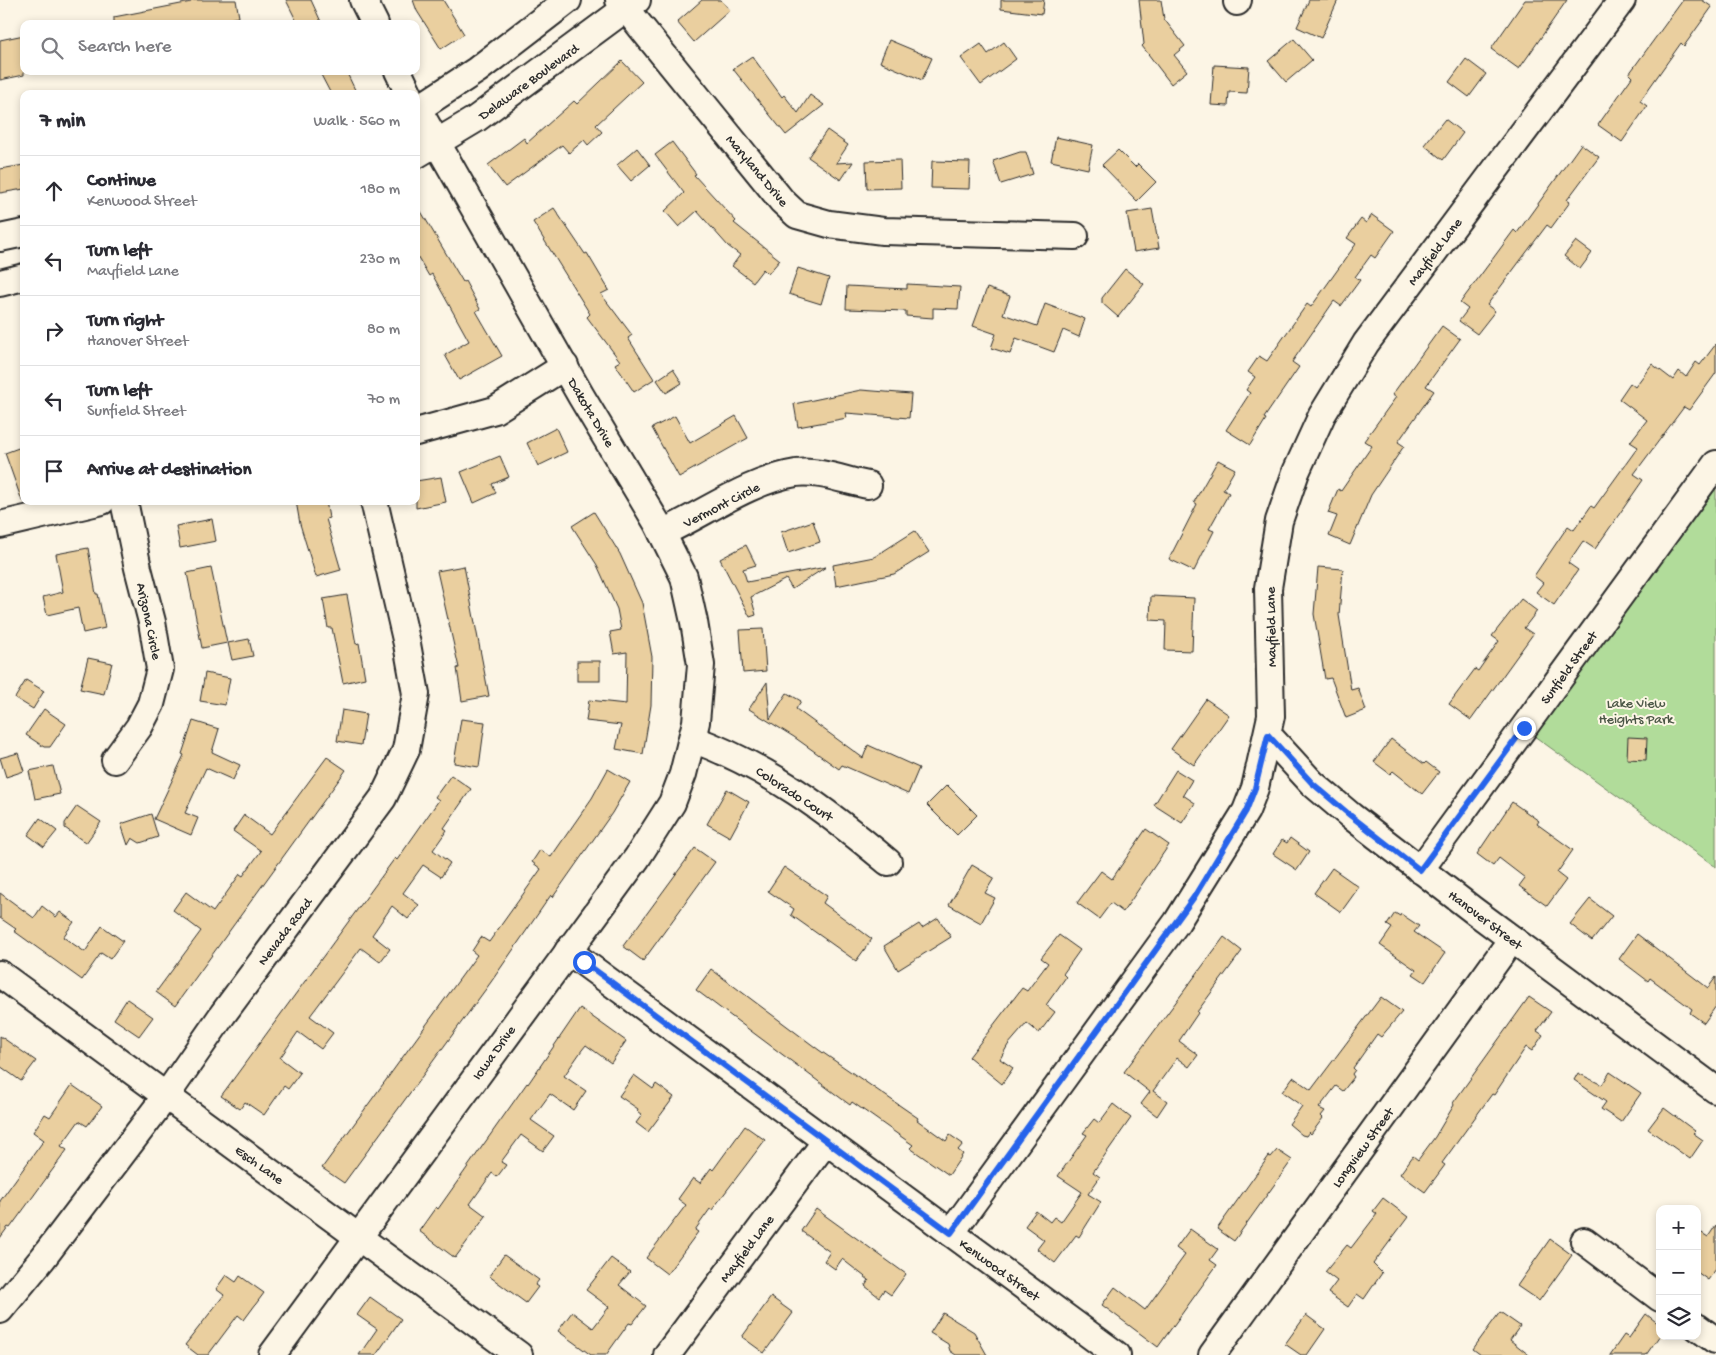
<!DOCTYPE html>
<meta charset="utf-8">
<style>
:root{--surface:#fff;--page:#f7f7f7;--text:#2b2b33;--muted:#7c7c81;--line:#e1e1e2}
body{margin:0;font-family:"Gochi Hand",sans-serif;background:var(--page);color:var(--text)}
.controls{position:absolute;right:15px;bottom:15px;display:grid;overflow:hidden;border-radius:10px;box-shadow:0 2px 8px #0003}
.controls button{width:45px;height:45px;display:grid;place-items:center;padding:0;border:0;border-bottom:1px solid var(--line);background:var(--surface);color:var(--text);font:25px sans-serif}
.stop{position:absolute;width:15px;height:15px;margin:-11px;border:4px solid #2563eb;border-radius:50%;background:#fff}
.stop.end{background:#2563eb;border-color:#fff;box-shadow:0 1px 5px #0008}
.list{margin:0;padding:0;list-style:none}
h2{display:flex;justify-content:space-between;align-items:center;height:65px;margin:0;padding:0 20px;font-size:21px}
h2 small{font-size:16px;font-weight:400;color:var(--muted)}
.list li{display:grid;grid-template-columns:32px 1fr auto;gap:15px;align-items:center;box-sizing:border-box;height:70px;padding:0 20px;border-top:1px solid var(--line)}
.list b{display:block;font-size:19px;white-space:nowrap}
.list p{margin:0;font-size:16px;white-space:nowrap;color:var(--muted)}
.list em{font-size:16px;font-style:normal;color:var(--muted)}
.icon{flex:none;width:28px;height:28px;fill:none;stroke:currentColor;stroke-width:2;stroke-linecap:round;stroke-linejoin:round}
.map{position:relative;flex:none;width:1716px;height:1355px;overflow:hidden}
.search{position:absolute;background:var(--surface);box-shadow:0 2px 8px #0003;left:20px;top:20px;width:400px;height:55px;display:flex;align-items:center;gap:12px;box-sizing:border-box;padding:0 18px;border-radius:10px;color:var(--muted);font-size:19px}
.panel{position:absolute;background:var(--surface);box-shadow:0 2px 8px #0003;left:20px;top:90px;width:400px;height:415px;border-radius:10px}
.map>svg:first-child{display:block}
.green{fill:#b1dc9a;stroke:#6e8462}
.building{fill:#eacf9f;stroke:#2b2b2b}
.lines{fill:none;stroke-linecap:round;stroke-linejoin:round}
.minor-casing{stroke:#2b2b2b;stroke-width:30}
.minor{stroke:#fcf5e5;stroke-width:26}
.route{stroke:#2563eb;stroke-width:6}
.labels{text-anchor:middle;stroke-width:4;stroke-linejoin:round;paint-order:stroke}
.street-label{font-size:14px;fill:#2b2b2b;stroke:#fcf5e5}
.park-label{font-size:14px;fill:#4c5747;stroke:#fcf5e5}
</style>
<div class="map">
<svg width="1716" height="1355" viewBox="0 0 1716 1355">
<rect width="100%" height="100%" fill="#fcf5e5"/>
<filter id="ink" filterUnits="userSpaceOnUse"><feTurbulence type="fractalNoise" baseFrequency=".02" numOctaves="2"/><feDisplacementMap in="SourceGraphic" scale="10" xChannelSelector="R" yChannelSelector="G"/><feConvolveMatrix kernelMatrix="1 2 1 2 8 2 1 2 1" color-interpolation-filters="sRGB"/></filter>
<g filter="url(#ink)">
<path class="green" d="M1716 466V867L1523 728Z"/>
<g class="building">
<path d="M191 0H236L239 17 202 24H114V17L191 2Z"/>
<path d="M286 0H311L322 24H298Z"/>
<path d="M413 0H443L464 34 441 49 417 11Z"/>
<path d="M702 0H721L730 10 694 42 677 22Z"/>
<path d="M1001 0H1044L1042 14 1001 9Z"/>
<path d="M1139 0H1161L1164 19 1185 46 1174 55 1187 71 1171 84 1142 46 1144 44Z"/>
<path d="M1309 0H1338L1321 38 1297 27Z"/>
<path d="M1525 0H1567L1519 69 1491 49Z"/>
<path d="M1683 0H1702L1712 7 1684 46 1681 43 1640 101 1647 106 1622 142 1598 125 1632 77 1629 74Z"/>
<path d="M24 35V75L0 80V40Z"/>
<path d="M1294 39 1312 60 1286 82 1268 61Z"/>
<path d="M889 40 932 58 922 80 880 62Z"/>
<path d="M1004 42 1016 59 981 85 961 58 981 44 988 54Z"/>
<path d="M752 56 782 97 784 95 798 113 810 95 824 105 786 135 733 69Z"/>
<path d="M1466 59 1486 74 1469 97 1449 82Z"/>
<path d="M622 61 642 82 596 125 602 132 588 145 584 140 569 153 562 145 505 187 488 165 524 138 527 143 574 101 577 104Z"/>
<path d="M1214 65 1249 67 1247 93 1229 92 1228 106 1211 105Z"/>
<path d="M319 71H346L357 94H331Z"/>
<path d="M1445 119 1463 133 1443 160 1424 145Z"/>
<path d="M827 130 848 145 836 163 853 162 841 180 808 157Z"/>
<path d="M1056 137 1093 145 1088 169 1051 161Z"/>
<path d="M672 142 696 174 694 175 736 221 734 223 780 260 768 274 763 269 753 282 732 266 740 255 728 246 697 211 679 227 665 211 684 193 655 155Z"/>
<path d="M1581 144 1599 157 1567 200 1570 202 1551 228 1547 225 1487 305 1495 311 1477 334 1459 321 1468 309 1460 303 1514 230 1517 233Z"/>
<path d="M637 148 650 165 631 181 617 165Z"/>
<path d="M1118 150 1135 167 1138 164 1156 182 1137 201 1102 165Z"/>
<path d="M1020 152H1026L1033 174 1001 184 993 161Z"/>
<path d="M900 160 901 188 867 189 866 161Z"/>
<path d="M932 161 970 162 969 189 931 188Z"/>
<path d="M24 165V189L0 193V169Z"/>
<path d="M416 203 463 282 465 281 480 309 476 311 502 356 459 380 445 355 469 341 432 274 429 276 416 254Z"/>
<path d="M554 208 585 254 587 253 609 290 601 294 632 335 628 338 654 379 634 392 615 364 620 361 587 317 590 314 533 222Z"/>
<path d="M1152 209 1159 248 1134 252 1127 213Z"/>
<path d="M1372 215 1394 231 1375 258 1371 255 1355 277 1360 280 1341 306 1334 301 1292 362 1299 367 1264 418 1266 419 1250 445 1226 430 1250 393 1246 390 1255 377 1248 372 1259 356 1267 361 1307 304 1311 307 1356 244 1347 238 1361 219 1366 223Z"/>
<path d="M1576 241 1592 253 1580 269 1564 256Z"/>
<path d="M798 268 829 278 821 304 789 294Z"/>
<path d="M1125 269 1144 284 1118 317 1102 303V298Z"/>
<path d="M907 284 960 287 958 309 933 308V318L906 316V311L846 309 847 286 907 289Z"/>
<path d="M987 288 1010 296 1003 314 1037 326 1045 304 1085 319 1079 337 1063 330 1054 352 1016 338 1010 354 991 348 996 334 973 326Z"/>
<path d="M1442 326 1460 339 1426 386 1434 391 1398 442 1404 446 1371 495 1350 545 1329 536 1337 516 1328 513 1338 489 1341 491 1372 446 1364 441 1396 397 1392 395Z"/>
<path d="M1716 344V373L1689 410 1684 407 1634 474 1643 480 1595 549 1583 541 1568 563 1578 570 1554 605 1536 592 1543 583 1534 576 1568 526 1574 530 1591 506 1594 508 1638 447 1630 442 1647 420 1619 399 1630 383 1635 387 1652 364 1673 380 1679 371 1686 377 1696 362 1700 365Z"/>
<path d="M673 369 682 383 666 393 657 380Z"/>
<path d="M861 390 911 394 909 418 846 413 847 418 798 427 794 404Z"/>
<path d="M675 416 690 443 736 416 748 438 679 477 652 428Z"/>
<path d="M556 428 567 452 538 466 527 443Z"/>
<path d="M24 446V501H22L5 453Z"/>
<path d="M500 456 509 477 492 484 496 493 474 503 461 472Z"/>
<path d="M1218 460 1235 469 1223 490 1229 493 1209 529 1214 531 1194 571 1169 559 1197 504 1194 502Z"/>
<path d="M441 477 446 502 416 508V481Z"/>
<path d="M296 501H326L329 518 326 519 341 570 316 577 300 524Z"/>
<path d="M594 512 620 554 642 603 652 657 651 705 643 754 616 749 621 725 586 721 589 700 626 704 627 652 614 654 610 632 621 630 617 609 597 565 572 526Z"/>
<path d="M212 519 216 541 180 548 176 526Z"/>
<path d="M813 521 820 542 788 553 781 532Z"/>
<path d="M915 531 929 552 894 574 836 586 833 565 874 557Z"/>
<path d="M746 545 756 565 743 569 747 582 826 567 792 589 786 579 751 597 756 615 750 617 720 559Z"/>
<path d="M88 548 96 594H98L105 628 83 633 78 608 47 615 43 597 63 592 56 554Z"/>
<path d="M464 566 489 696 462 701 457 668H459L437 571Z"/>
<path d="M1318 567 1343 569 1339 615 1351 690 1358 688 1366 710 1346 718 1331 678 1325 679 1314 614Z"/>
<path d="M211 568 227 643 202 648 187 573Z"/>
<path d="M347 595 356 644 359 643 365 678 343 683 332 628H328L323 599Z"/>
<path d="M1151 596 1194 598 1192 651 1165 650 1166 621 1150 620Z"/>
<path d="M1521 599 1537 611 1524 628 1533 634 1471 720 1449 704 1475 669 1478 671 1499 641 1492 636Z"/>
<path d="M763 629 766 671 743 673 740 630Z"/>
<path d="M249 639 253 656 232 660 228 643Z"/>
<path d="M88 658 112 663 104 694 80 689Z"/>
<rect x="577" y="661" width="23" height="20"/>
<path d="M205 673 230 678 225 705 200 701Z"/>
<path d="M26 680 44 691 33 709 15 698Z"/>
<path d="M767 682 770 719 787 693 801 701 796 709 863 758 868 745 919 768 908 794 842 765 839 769 794 737 749 709Z"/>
<path d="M1206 699 1229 715 1194 765 1171 749Z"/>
<path d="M44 709 66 724 50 747H44L26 735Z"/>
<path d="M342 710 366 714 361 745 337 741Z"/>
<path d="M461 719 485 722 479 767 454 763Z"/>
<path d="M193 721 219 729 212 752 240 765 233 780 206 768 185 813 198 818 191 835 154 819 184 755 182 754Z"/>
<path d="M1628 737 1647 738 1646 760 1627 759Z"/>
<path d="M1391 739 1424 764 1426 762 1439 772 1422 794 1393 771 1390 774 1374 762Z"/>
<path d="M18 753 24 771 6 777 0 758Z"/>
<path d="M327 757 346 770 175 1006 156 992 201 931 173 910 186 892 213 912 240 874 243 876 261 851 233 831 244 815 270 834Z"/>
<path d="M53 766 60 794 35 799 29 771Z"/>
<path d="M608 769 630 782 612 813 553 897 551 895 491 982 344 1183 322 1168 477 955 472 951 481 937 489 942 541 869 532 862 540 850 551 857 592 798Z"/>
<path d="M1176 770 1192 780 1183 795 1195 803 1182 823 1154 805Z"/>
<path d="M451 775 471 789 444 828 447 830 433 850 450 863 441 877 423 865 403 893 419 905 408 919 392 906 372 935 390 949 380 962 361 948 310 1016 333 1033 321 1049 298 1032 280 1058 300 1073 288 1089 284 1086 264 1115 245 1102 240 1109 221 1096 395 858 397 860 439 800 435 797Z"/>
<path d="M947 785 977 815 957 835 927 805Z"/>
<path d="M727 789 749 802 730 837 707 824Z"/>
<path d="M1512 802 1539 821 1537 824 1573 850 1557 873 1566 880 1547 906 1519 886 1525 878 1499 858 1493 866 1477 854Z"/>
<path d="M77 806 101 822 86 843 65 828V823Z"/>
<path d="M151 814 158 837 140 843 132 838 128 845 121 824Z"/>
<path d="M40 818 57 831 44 847 28 835Z"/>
<path d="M1146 829 1169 845 1123 912 1111 903 1099 919 1077 903 1101 871 1112 879Z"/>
<path d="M1290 838 1309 852 1297 870 1273 854 1282 840 1287 843Z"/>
<path d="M695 848 715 862 643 961 623 946Z"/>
<path d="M972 865 994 878 985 893 995 898 981 923 949 905Z"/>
<path d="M784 867 827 896 823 903 872 939 856 961 791 915 794 909 768 891Z"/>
<path d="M1332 868 1359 887 1341 912 1314 893Z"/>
<path d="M0 893 34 918 42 906 56 917 60 912 74 922 63 937 85 952 102 926 123 941 110 959 101 953 82 980 14 931 16 929 0 918Z"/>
<path d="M1590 899 1612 916 1592 941 1570 924Z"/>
<path d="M1395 913 1400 916 1401 914 1419 926 1414 932 1445 953 1425 982 1413 974 1416 970 1380 945 1392 928 1387 925Z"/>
<path d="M938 918 951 937 898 970 884 946 919 924 922 928Z"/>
<path d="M1637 934 1708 988 1716 977V1006L1704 1023 1690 1013 1692 1009 1650 978 1648 981 1619 959Z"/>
<path d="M1059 935 1080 950 1063 974 1066 977 1046 1005 1055 1012 1039 1033 1027 1023 1008 1045 1000 1059 1013 1068 1002 1084 969 1057 1022 988 1027 991 1048 963 1041 958Z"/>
<path d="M1224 937 1242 951 1197 1012 1198 1013 1179 1041 1198 1055 1189 1067 1177 1058 1153 1091 1167 1101 1157 1116 1141 1104 1150 1092 1124 1072Z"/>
<path d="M711 969 819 1050 918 1118 917 1120 946 1141 950 1135 963 1144 958 1150 963 1154 949 1175 910 1148 913 1145 852 1102 850 1105 696 990Z"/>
<path d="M1381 997 1402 1012 1381 1037 1377 1034 1353 1068 1355 1070 1352 1074 1354 1077 1343 1091 1336 1086 1319 1108 1325 1111 1321 1116 1323 1118 1311 1134 1309 1132 1306 1136 1302 1135 1289 1124 1302 1106 1282 1092 1293 1077 1311 1090Z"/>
<path d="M1529 997 1551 1012 1537 1031 1543 1035 1532 1051 1526 1047 1494 1095 1492 1094 1442 1163 1445 1165 1425 1192 1400 1174 1413 1156 1418 1160 1435 1137 1454 1105 1453 1103Z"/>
<path d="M127 999 153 1017 139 1036 114 1019Z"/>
<path d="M580 1008 626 1041 611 1063 586 1045 582 1050 564 1076 586 1091 573 1110 550 1094 531 1120 554 1136 543 1151 521 1135 501 1162 506 1165 497 1177 492 1173 470 1204 486 1216 455 1258 419 1231 436 1207 438 1209 527 1083 528 1084Z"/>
<path d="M0 1036 36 1061 21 1081 0 1066Z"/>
<path d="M1610 1072 1641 1093 1621 1122 1601 1109 1606 1102 1574 1080 1578 1073 1602 1085Z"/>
<path d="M634 1075 653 1089 656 1084 674 1097 648 1132 636 1123 642 1115 637 1111 638 1109 619 1096Z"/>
<path d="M72 1085 102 1106 87 1126 79 1121 61 1146 67 1150 10 1228 8 1227 0 1238V1201L44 1140 33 1132 45 1114 50 1117Z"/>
<path d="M1113 1104 1131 1118 1093 1172 1100 1177 1088 1194 1101 1202 1079 1237 1076 1235 1055 1263 1037 1249 1044 1240 1025 1226 1036 1211 1050 1222 1054 1217 1061 1222 1082 1192 1058 1176 1087 1135 1083 1133 1094 1119 1099 1123Z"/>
<path d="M1664 1108 1695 1131 1693 1133 1703 1140 1690 1159 1648 1129Z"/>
<path d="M745 1126 765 1140 712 1210 710 1209 695 1230 698 1232 667 1274 646 1258 686 1205 678 1199 693 1178 700 1183 711 1168 713 1170Z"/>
<path d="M1277 1150 1292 1160 1234 1241 1217 1229 1269 1156 1271 1157Z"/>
<path d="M1383 1198 1408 1217 1373 1264 1382 1273 1364 1299 1357 1294 1348 1307 1328 1293 1337 1281 1325 1272 1347 1245 1351 1248 1377 1214 1373 1211Z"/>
<path d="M816 1209 906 1274 891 1295 884 1290 879 1297 865 1286 869 1280 842 1259 835 1269 824 1261 830 1252 801 1231Z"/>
<path d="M1716 1225V1269L1708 1280 1697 1272V1230L1708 1237Z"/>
<path d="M1190 1229 1218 1249 1210 1260 1217 1265 1158 1347 1102 1305 1115 1287 1145 1310 1185 1255 1176 1248Z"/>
<path d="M1550 1239 1572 1255 1539 1301 1517 1286Z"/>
<path d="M504 1255 539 1280 535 1285 538 1287 526 1303 489 1276Z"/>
<path d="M611 1258 630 1272 619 1285 646 1306 632 1324 629 1323 606 1355H591L558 1331 572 1312 593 1328 609 1307 586 1290Z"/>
<path d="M226 1275 236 1282 240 1276 264 1293 244 1320 238 1315 208 1355H198L185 1345 224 1295 216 1289Z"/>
<path d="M370 1297 401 1319 376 1355H359L377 1329 357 1315Z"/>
<path d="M771 1297 793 1313 764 1353 742 1337Z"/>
<path d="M1500 1312 1520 1326 1510 1340 1529 1355H1481L1473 1349Z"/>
<path d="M943 1313 974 1332 987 1355H956L950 1351 948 1344 930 1333Z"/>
<path d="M1646 1314 1660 1325V1335L1646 1355H1610L1624 1335 1629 1338Z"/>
<path d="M1306 1315 1325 1329 1307 1355H1301L1285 1344Z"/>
</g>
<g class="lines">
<g class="minor-casing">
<g id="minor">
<path d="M363 0 375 24"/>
<path d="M619 0 782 201 797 215 829 224 883 231 1075 236"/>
<path d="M1237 2 1238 0"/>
<path d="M398 71 409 94"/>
<path d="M416 110 477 70 568 0"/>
<path d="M416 155 476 119 637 0"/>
<path d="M0 238 24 233"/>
<path d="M0 283 24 277"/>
<path d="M416 432 495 410 565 366"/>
<path d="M0 525 102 501"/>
<path d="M662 533C706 513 748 481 796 473 819 470 846 481 868 485"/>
<path d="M1268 735 1312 783 1351 816 1473 910 1716 1090"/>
<path d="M693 739C770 768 826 810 888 862"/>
<path d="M115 760 139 727 151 704 160 669 152 622 138 568 124 501"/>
<path d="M1420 870 1716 464"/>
<path d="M568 951 1117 1355"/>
<path d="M0 974 519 1355"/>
<path d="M951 1233 1177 922 1246 811 1255 788 1271 716 1268 588 1279 521 1296 472 1322 415 1366 343 1622 0"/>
<path d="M1584 1241 1660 1298"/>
<path d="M0 1310 43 1258 166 1096 223 1014 383 798 406 750 416 694 407 644 374 501"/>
<path d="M1697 1327 1715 1340"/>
<path d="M272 1355 637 858 672 803 683 774 696 722 701 665 694 622 684 577 657 523 581 396 416 106"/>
<path d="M667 1355 826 1141"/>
<path d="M1212 1355 1512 939"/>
</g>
</g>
<use href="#minor" class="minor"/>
</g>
</g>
<g class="lines" filter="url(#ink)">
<path class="route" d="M584 962 951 1233 1194 897 1246 811 1255 788 1268 735 1312 783 1351 816 1420 870 1524 728"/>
</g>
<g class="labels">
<g class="street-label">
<text transform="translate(528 81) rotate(-36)" y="5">Delaware Boulevard</text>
<text transform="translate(758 170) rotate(50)" y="5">Maryland Drive</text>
<text transform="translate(1434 251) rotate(-53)" y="5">Mayfield Lane</text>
<text transform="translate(592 412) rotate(59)" y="5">Dakota Drive</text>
<text transform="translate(721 504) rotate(-27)" y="5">Vermont Circle</text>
<text transform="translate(150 621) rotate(78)" y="5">Arizona Circle</text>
<text transform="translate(1270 627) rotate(-91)" y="5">Mayfield Lane</text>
<text transform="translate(1568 667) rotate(-54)" y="5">Sunfield Street</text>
<text transform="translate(795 793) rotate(33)" y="5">Colorado Court</text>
<text transform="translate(1486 919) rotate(37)" y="5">Hanover Street</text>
<text transform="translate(284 931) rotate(-53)" y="5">Nevada Road</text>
<text transform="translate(493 1052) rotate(-54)" y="5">Iowa Drive</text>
<text transform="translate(1362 1147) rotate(-54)" y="5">Longview Street</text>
<text transform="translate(260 1164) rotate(36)" y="5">Esch Lane</text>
<text transform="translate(746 1248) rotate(-53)" y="5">Mayfield Lane</text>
<text transform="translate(1000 1269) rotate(36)" y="5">Kenwood Street</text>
</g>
<g class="park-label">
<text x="1636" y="707">Lake View<tspan x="1636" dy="16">Heights Park</tspan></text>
</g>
</g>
</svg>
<div class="controls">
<button>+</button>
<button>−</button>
<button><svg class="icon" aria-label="layers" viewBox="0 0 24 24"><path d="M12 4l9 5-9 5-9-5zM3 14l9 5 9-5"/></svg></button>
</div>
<div class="stop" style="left:584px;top:962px"></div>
<div class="stop end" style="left:1524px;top:728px"></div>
<div class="search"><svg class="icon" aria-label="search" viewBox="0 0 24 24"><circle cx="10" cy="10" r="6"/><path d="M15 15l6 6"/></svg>Search here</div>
<section class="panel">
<h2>7 min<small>Walk · 560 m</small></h2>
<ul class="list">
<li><svg class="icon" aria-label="ahead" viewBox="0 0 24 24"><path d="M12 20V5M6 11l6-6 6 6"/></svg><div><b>Continue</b><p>Kenwood Street</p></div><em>180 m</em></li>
<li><svg class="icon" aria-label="left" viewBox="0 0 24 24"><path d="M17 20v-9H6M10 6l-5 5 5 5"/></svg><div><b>Turn left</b><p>Mayfield Lane</p></div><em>230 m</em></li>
<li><svg class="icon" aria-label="right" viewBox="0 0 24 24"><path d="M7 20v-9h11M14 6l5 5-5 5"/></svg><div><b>Turn right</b><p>Hanover Street</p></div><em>80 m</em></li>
<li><svg class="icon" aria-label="left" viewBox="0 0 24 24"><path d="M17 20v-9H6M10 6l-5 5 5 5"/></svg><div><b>Turn left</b><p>Sunfield Street</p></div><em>70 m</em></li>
<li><svg class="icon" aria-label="arrive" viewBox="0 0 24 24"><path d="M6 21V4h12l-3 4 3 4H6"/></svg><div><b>Arrive at destination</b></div></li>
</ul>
</section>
</div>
